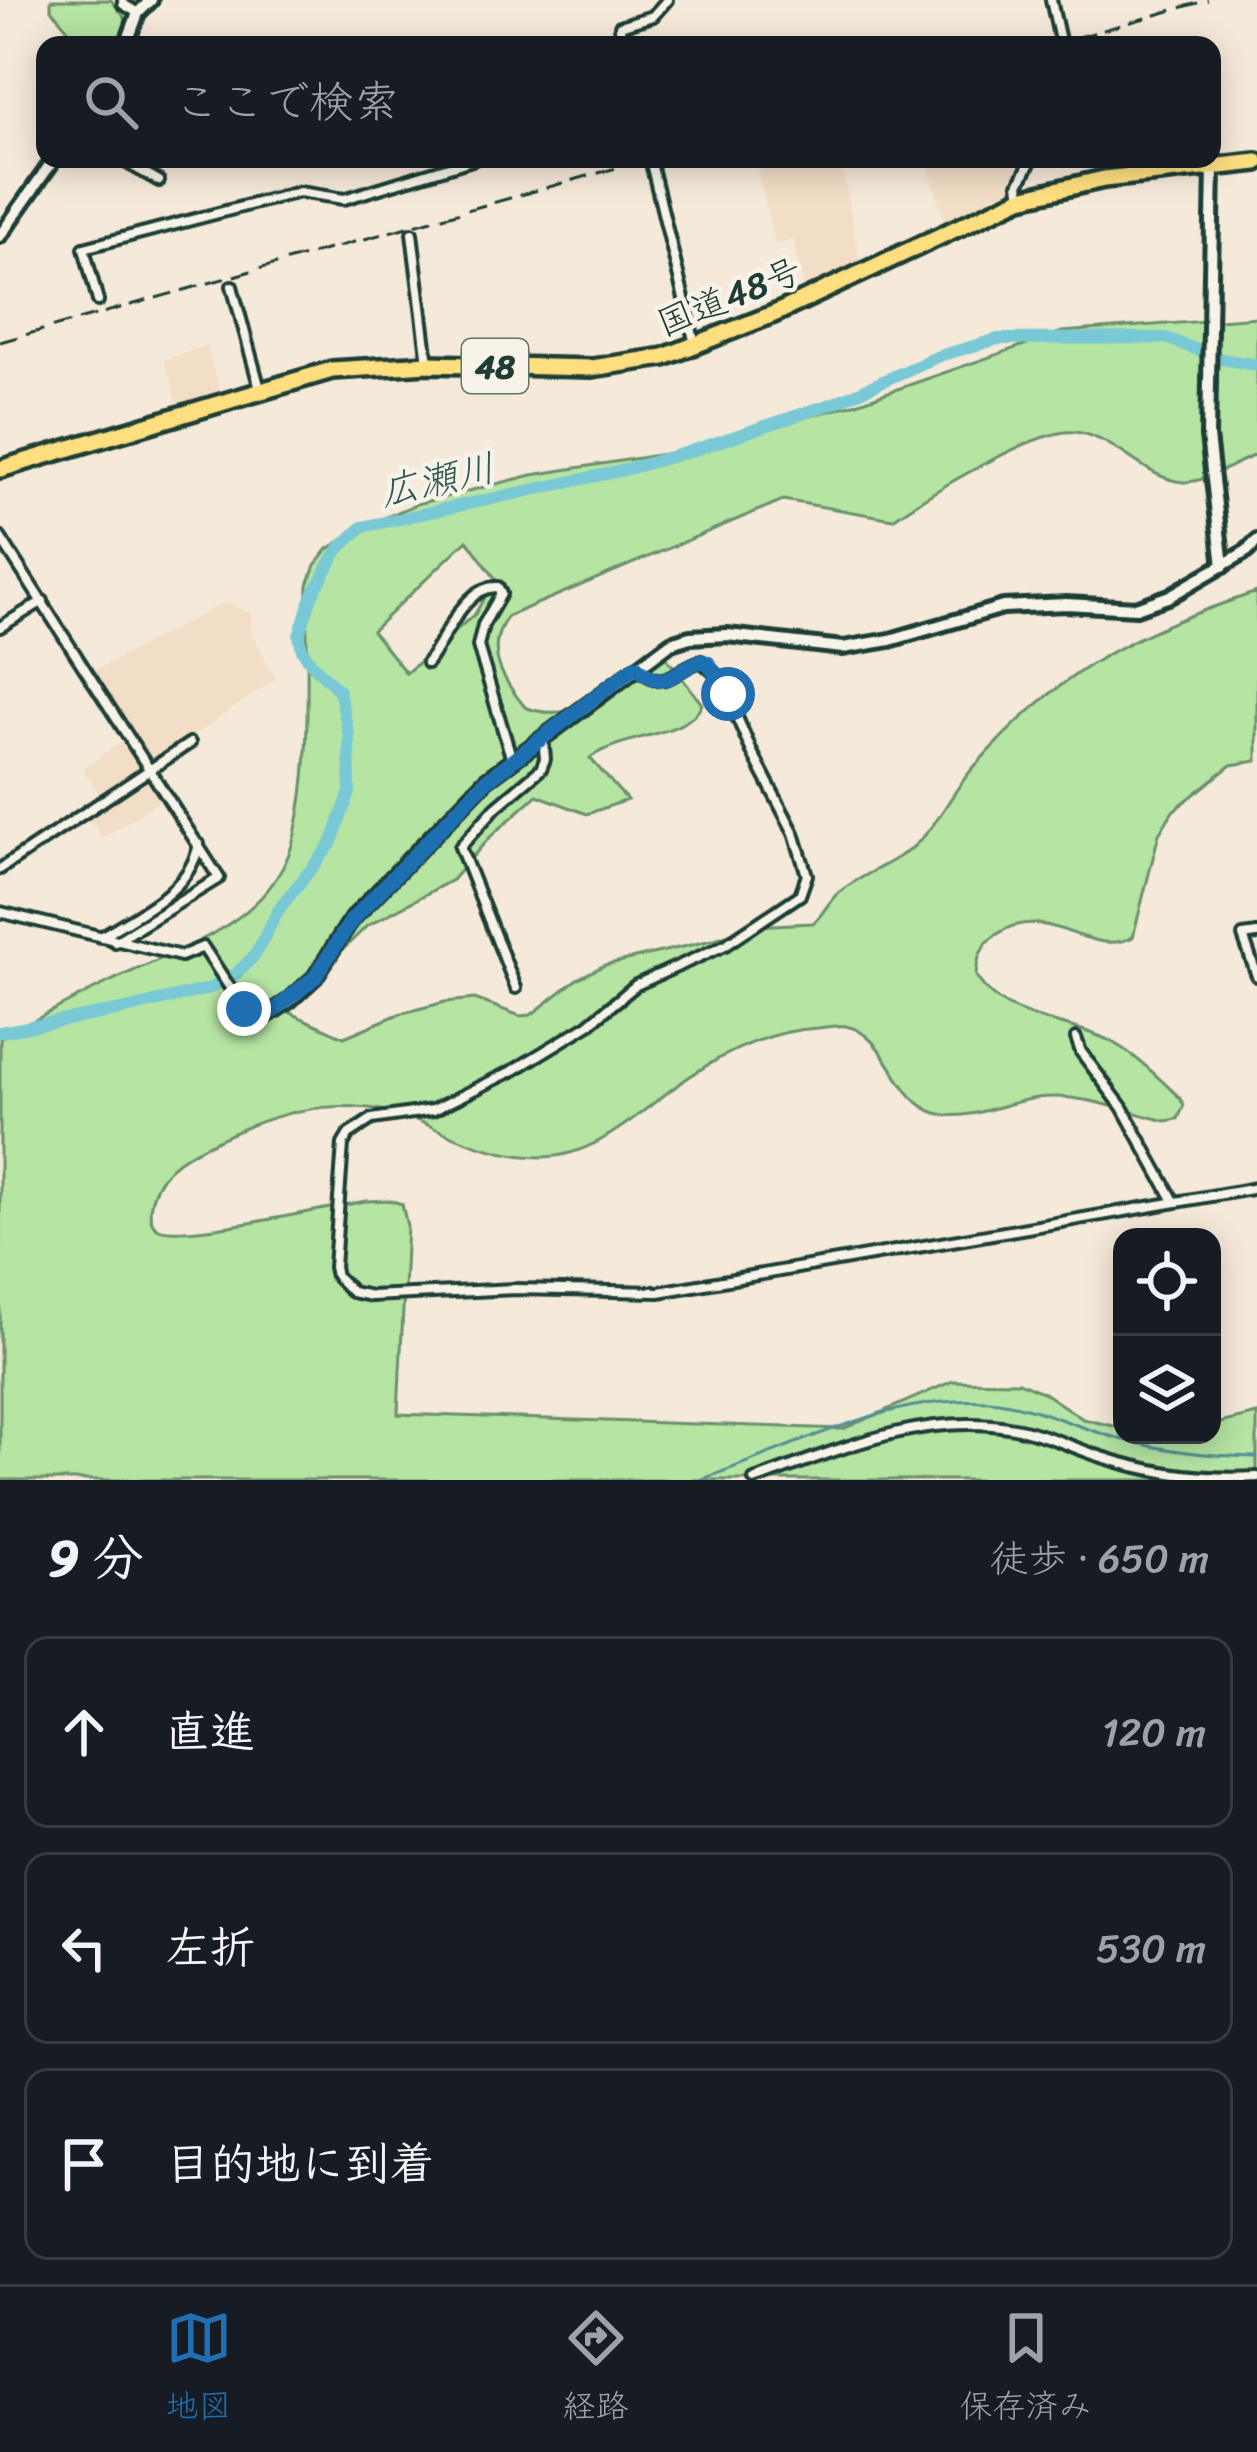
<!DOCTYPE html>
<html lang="ja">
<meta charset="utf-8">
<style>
:root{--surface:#171b24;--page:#242831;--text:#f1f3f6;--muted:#9ea1a6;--line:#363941;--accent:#1f6fb2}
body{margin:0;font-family:Sriracha,"Klee One",sans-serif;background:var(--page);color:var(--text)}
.controls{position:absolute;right:36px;bottom:36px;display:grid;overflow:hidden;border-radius:24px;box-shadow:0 6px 30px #0003}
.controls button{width:108px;height:108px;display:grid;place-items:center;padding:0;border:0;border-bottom:3px solid var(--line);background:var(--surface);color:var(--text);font:60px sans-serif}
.stop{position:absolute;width:36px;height:36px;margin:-27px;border:9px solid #1f6fb2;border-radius:50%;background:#fff}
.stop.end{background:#1f6fb2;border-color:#fff;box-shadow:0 3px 12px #0008}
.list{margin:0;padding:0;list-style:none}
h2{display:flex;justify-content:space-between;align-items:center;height:156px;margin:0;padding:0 48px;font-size:51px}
h2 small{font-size:39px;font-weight:400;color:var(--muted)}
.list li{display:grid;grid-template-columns:78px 1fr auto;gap:36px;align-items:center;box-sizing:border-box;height:192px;margin:0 24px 24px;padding:0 24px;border:3px solid var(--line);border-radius:24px}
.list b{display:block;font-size:45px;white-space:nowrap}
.list em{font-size:39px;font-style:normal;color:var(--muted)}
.icon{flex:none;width:66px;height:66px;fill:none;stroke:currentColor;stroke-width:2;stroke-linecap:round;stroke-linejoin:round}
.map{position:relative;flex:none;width:1257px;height:1480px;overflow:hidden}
.search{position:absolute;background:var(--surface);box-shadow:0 6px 30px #0003;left:36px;right:36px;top:36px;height:132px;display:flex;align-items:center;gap:30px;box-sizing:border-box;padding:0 42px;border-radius:24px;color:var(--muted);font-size:45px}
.sheet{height:804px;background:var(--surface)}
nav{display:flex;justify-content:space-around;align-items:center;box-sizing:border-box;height:168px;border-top:3px solid var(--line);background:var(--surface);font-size:33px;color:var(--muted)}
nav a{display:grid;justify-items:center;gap:6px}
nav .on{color:var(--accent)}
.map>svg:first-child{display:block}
.built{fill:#f2dec6}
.green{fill:#b5e4a3;stroke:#6a906c;stroke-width:3;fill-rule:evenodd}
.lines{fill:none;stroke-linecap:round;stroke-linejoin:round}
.stream{stroke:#559095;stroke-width:3}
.river{stroke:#79c8d5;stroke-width:12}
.street-casing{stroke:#1f3d34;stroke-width:16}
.secondary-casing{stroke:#1f3d34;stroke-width:20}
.highway-casing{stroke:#1f3d34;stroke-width:24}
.street{stroke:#f7f3e8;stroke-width:8}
.secondary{stroke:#f7f3e8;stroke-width:10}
.highway{stroke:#fedf80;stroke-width:15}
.rail{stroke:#1f3d34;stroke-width:3;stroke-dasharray:18 9;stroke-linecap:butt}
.route{stroke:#1f6fb2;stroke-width:15}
.labels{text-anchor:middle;stroke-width:9;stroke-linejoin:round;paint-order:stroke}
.shield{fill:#f7f3e8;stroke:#60746a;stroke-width:3}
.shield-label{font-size:33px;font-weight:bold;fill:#1f3d34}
.street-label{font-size:36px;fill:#1f3d34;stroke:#f7f3e8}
.water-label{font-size:39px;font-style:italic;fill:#315954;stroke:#f7f3e8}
</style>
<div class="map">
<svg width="1257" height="1480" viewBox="0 0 1257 1480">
<rect width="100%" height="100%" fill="#f5e9d9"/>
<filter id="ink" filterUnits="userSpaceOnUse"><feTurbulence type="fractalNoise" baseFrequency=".00833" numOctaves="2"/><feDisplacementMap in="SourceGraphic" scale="24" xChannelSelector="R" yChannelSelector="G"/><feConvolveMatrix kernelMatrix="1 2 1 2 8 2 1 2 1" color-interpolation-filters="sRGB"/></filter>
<g filter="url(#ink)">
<g class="built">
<path d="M801 159H840L861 266 805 290 793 240 775 244 757 168Z"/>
<path d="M927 159H1027L1011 194 945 224Z"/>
<path d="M206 346 222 395 179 409 164 360Z"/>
<path d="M225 602 252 614 251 632 276 679 152 764 92 672Z"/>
<path d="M125 740 145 770 102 798 83 768Z"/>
<path d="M148 775 162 798 103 838 88 817Z"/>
</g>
<g class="green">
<path d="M51 0H111L126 19 118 45H71L72 34 51 9Z"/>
<path d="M1257 317V459L1253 456C1233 464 1205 483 1183 482 1145 479 1116 437 1075 432 1037 427 926 496 893 519L783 500 508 616C483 649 502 679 525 707 558 721 599 705 627 686 641 676 649 663 666 657L702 704C689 737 619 735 590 758L627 800 587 814 537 795 489 838 452 880 367 926 282 1009 344 1037 399 1014 445 1002 475 999 520 1016 531 1015 577 979 605 965 712 940 752 926 813 923C823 915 827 904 836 895 850 880 893 864 913 847 938 826 952 791 974 767 1060 669 1135 632 1257 592V761L1231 765 1173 811 1159 834 1133 937C1089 960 1046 899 996 935 981 945 977 959 976 976 1004 1023 1067 1018 1112 1042 1137 1056 1158 1077 1179 1097L1184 1105 1178 1119 1166 1121C1130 1113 1089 1096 1051 1097 1012 1097 970 1124 936 1113 894 1100 889 1035 846 1026 838 1025 826 1027 818 1028 774 1030 729 1050 692 1075 647 1104 600 1157 543 1157 502 1157 466 1143 430 1126 358 1092 288 1106 220 1139 192 1152 163 1164 153 1196 150 1206 147 1223 159 1229 183 1240 331 1207 366 1201L389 1200 402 1204 407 1226 398 1414 843 1429 953 1381 1019 1382 1044 1393 1083 1419 1122 1428V1435H1212V1425L1257 1414V1480H0V1038C36 1020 71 1000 107 983 179 948 275 924 295 834 314 754 304 667 308 585L315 565 328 549 367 525 417 504 532 475 677 452 854 404 1062 332ZM467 540 495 578 475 614 406 673 372 631Z"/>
</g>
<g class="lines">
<path class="stream" d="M700 1480C792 1448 889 1394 989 1401 1028 1404 1067 1423 1103 1434 1154 1450 1205 1456 1257 1457"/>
<path class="river" d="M0 1032 122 1010 208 989 234 976 255 955 279 909 331 844 350 792 349 735 339 691 311 663 302 650 299 635 312 596 337 551 362 527 624 470 688 452 834 403 939 356 998 339 1166 338 1221 359 1257 365"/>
<g class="street-casing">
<g id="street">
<path d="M123 0V4L138 13"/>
<path d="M1051 0 1061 45"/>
<path d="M621 45 620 26 653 16 667 0"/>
<path d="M120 159 159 181"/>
<path d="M650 159 695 344"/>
<path d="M1021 197 1019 184 1032 159"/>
<path d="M412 233 428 363"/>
<path d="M232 286 260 389"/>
<path d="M98 301 84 248 299 192 344 199 475 159"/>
<path d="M0 537 219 878 115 942"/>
<path d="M0 627 43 601"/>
<path d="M427 663C445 640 464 585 498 587L501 594 483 625 478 646 512 760"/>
<path d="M636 666C666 695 673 669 701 661L720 678 752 752 794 833 807 875 800 895 725 945 636 985 588 1025 514 1070 433 1110 372 1119 349 1134 343 1144 334 1267 336 1276 352 1292 371 1296 515 1289 659 1292 1257 1188"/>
<path d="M0 869 190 743"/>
<path d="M0 912 181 956 203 947 244 1009"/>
<path d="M1257 934 1243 936 1257 976"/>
<path d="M101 937C139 912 189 893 199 844"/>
<path d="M516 988 460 847 496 807 541 769 545 759 543 737"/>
<path d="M1076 1038 1081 1052 1122 1107 1174 1201"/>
<path d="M754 1480C839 1450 923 1411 1014 1428 1044 1433 1073 1448 1102 1457 1151 1473 1206 1480 1257 1477"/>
</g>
</g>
<g class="secondary-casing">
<g id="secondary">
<path d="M126 45 138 13 151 0"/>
<path d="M1213 167 1208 436 1223 566"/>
<path d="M0 236 54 159"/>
<path d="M244 1009 263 1018 289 1001 315 977 351 920 486 780 671 643 690 637 727 635 843 648 890 640 1003 607 1066 604 1136 608 1170 596 1247 551 1257 541"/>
</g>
</g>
<g class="highway-casing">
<path id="highway" d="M0 469 332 370 428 364 592 368 664 357 776 313 1021 198 1104 179 1257 162"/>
</g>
<use href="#street" class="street"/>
<use href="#secondary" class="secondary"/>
<use href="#highway" class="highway"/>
<g class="rail">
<path d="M1051 45 1208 0"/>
<path d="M0 342 648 159"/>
</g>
</g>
</g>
<g class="lines" filter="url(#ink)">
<path class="route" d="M244 1009 266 1017 315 977 352 920 486 781 636 666C666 695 673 670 701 661L708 663 728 694"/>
</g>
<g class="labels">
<rect class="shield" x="462" y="339" width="66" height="54" rx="9"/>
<g class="shield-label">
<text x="495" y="378">48</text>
</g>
<g class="street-label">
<text transform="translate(729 296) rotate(-22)" y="13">国道48号</text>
</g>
<g class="water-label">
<text transform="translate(437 479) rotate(-13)" y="14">広瀬川</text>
</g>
</g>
</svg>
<div class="controls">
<button><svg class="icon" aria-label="locate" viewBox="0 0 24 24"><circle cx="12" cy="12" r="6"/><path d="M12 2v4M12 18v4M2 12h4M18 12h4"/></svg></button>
<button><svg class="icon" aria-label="layers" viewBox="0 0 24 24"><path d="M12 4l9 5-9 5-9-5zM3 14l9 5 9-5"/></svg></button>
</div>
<div class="stop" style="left:728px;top:694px"></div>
<div class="stop end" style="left:244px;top:1009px"></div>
<div class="search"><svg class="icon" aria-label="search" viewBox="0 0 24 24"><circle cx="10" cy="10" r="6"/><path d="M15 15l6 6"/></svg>ここで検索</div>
</div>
<section class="sheet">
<h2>9 分<small>徒歩 · 650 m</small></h2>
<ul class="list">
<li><svg class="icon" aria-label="ahead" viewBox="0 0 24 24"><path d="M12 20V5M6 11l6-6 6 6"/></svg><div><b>直進</b></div><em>120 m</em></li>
<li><svg class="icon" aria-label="left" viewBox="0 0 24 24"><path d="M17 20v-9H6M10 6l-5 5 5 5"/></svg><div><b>左折</b></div><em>530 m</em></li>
<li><svg class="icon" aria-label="arrive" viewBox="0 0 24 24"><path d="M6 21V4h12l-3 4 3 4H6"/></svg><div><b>目的地に到着</b></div></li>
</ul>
</section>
<nav>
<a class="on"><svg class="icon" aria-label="map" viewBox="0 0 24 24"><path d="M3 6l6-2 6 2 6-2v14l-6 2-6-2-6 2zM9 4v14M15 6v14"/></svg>地図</a>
<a><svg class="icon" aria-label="directions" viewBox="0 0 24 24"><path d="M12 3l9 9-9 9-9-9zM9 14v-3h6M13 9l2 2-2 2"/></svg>経路</a>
<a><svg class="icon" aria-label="saved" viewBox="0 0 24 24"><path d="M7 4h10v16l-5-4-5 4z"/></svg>保存済み</a>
</nav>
